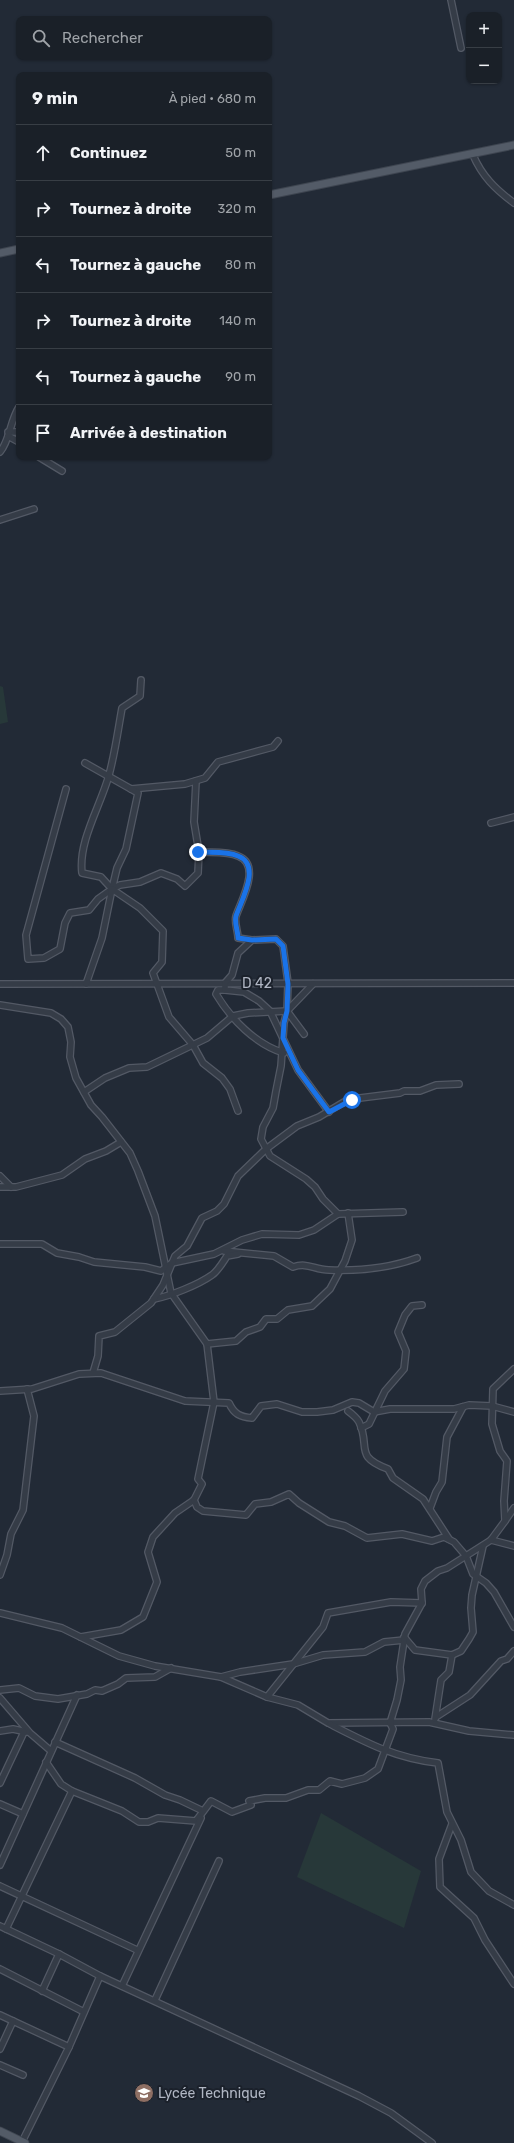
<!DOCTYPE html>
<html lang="fr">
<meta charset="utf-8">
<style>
:root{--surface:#1a2028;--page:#272d34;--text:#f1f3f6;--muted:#9fa3a8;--line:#383e45}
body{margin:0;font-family:Rubik,sans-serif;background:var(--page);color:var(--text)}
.controls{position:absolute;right:12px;top:12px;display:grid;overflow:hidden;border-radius:8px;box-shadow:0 1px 3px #0004}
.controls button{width:36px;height:36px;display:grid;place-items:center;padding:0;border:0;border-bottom:1px solid var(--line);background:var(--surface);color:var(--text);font:20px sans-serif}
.stop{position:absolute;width:12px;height:12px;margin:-9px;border:3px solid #1a73e8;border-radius:50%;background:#fff}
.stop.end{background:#1a73e8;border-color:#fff;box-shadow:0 1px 4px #0008}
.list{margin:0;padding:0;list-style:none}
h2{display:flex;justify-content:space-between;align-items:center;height:52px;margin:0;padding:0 16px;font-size:17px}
h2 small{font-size:13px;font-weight:400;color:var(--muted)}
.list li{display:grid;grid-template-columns:26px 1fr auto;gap:12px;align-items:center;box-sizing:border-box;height:56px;padding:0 16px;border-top:1px solid var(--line)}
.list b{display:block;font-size:15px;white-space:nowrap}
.list em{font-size:13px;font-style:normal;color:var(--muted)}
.icon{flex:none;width:22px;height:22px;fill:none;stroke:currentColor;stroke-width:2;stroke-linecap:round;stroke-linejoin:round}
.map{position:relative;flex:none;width:514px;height:2143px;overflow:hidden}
.search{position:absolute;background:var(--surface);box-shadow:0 1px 3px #0004;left:16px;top:16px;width:256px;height:44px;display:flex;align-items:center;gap:10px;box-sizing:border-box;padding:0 14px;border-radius:8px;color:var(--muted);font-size:15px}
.panel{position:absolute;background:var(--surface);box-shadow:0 1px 3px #0004;left:16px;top:72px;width:256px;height:388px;border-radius:8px}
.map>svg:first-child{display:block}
.green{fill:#273839}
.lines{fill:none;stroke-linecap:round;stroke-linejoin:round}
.minor-casing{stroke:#535965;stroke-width:8}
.major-casing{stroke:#3e4550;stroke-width:9}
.minor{stroke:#353c47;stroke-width:5.5}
.major{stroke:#535b67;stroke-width:7}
.route{stroke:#1a73e8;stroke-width:5}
.labels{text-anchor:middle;stroke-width:4;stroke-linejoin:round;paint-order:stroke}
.street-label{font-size:14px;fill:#b0b6c3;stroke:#1b212b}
.poi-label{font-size:14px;fill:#b0b6c3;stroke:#1b212b;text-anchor:start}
</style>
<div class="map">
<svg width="514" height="2143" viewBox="0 0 514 2143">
<rect width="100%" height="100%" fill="#222a36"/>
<g class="green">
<path d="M0 686 3 687 8 722 0 724Z"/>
<path d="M321 1813 421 1871 404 1928 297 1877Z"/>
</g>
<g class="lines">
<g class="minor-casing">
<g id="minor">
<path d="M451 0 461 48"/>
<path d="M473 155C482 176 495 189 514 203"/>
<path d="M8 432H19"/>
<path d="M8 436 19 442"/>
<path d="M0 452C10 440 10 421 19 407"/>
<path d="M39 457 62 471"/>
<path d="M0 520 34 509"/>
<path d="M85 763 131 789 185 784 205 778 218 762 273 747 278 741"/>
<path d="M196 781 194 822 199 852"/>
<path d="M66 789 26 935 28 959 44 958 60 949 65 923 70 913 89 910 98 899 112 889 101 877 82 873C78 841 101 805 109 775 115 753 118 730 122 708L140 696 141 680"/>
<path d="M131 789 138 793 126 849 117 868 112 889 120 885 140 882 161 873 177 879 185 886 198 873 199 852C210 853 227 851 238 856 262 865 241 901 236 916 234 922 238 931 238 938L252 940"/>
<path d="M491 823 514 817"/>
<path d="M0 984 514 983"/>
<path d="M86 984 102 938 112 889 140 908 163 931 162 962 153 973 169 1017 193 1045 203 1063 222 1078 230 1089 238 1111"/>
<path d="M313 984 287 1011 284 1023 281 1066 276 1091 273 1108 263 1127 261 1139 270 1156 306 1179 315 1187 323 1199 338 1214"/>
<path d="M225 990H218L216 994C231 1019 255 1044 284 1053"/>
<path d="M0 1005 51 1013 61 1019 68 1027 71 1042 70 1057 76 1078 91 1105 102 1117 130 1153 138 1171 155 1216 171 1293 207 1344 214 1402 198 1479 202 1484 194 1500 175 1513 153 1537 148 1552 157 1582 143 1617 121 1630 81 1637"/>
<path d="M304 1034 287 1011 288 983 283 946 276 939 252 940 238 953 232 975 225 983V990L244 992 259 1001 270 1011 298 1070 329 1112"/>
<path d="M84 1092 105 1078 129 1068 147 1067 207 1038 233 1016 248 1013 287 1011"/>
<path d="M0 1176 11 1187"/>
<path d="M0 1187H16L62 1175 85 1159 106 1151 121 1142"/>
<path d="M0 1244H42L57 1253 79 1257 94 1262 145 1267 161 1271 172 1263 214 1254 242 1240 262 1234 299 1235 314 1230 338 1214 403 1212"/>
<path d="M224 1251 274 1256 293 1267C308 1262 314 1270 329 1270 358 1271 390 1268 417 1258"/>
<path d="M154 1299C170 1296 198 1285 212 1275 218 1271 223 1262 227 1256L238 1254"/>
<path d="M207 1344 236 1341 246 1332 260 1327 266 1319H277L288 1310 312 1306 330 1289 345 1261 352 1240 348 1213"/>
<path d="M93 1373 98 1356 99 1336 115 1332 151 1303 163 1285 175 1256 187 1246 202 1218 217 1211 224 1204 238 1176 266 1149 297 1126 319 1117 344 1102 360 1098 400 1093 404 1091H420L436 1085 459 1084"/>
<path d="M0 1391 32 1389 79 1374 101 1373 185 1401 229 1403C234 1414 240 1417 252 1418L261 1406 277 1404 302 1412H317L333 1410 352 1402 359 1403 374 1412 390 1409H454L469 1405 492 1406 514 1412"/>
<path d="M348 1411C352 1414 357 1418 359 1422 371 1447 353 1456 388 1469L393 1478 423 1499 449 1539"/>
<path d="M361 1428 369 1424 385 1391 404 1369 406 1351 398 1332 405 1315 412 1306 422 1305"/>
<path d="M194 1500 197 1507 203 1511 246 1515 255 1504 271 1502 289 1494 299 1503 329 1522 345 1526 367 1538 402 1534 432 1541 444 1537 454 1542 466 1556 473 1574 486 1583 494 1592 514 1627"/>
<path d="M430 1508 436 1492 442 1482 447 1437 463 1407"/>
<path d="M505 1521 514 1508"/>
<path d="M491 1540 514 1546"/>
<path d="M0 1575 7 1555 11 1534 23 1510 34 1416 27 1389"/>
<path d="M0 1613 62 1628 119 1656 155 1666 221 1677 267 1697 298 1705 328 1723 429 1722 469 1731 514 1735"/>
<path d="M404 1637 415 1650 452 1655 461 1651 469 1639 473 1632 471 1608 472 1595 483 1546"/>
<path d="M221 1677 240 1672 293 1664 323 1655 365 1652 384 1642 404 1640"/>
<path d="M0 1690 19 1688 35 1696 58 1699 87 1694 95 1690 102 1691 118 1684 126 1678 155 1677 171 1668"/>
<path d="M267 1697 323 1627 328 1613 391 1602 422 1603"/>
<path d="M0 1698 30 1733 51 1751"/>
<path d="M436 1717 470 1695 501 1661 507 1659 514 1651"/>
<path d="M435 1719 441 1680 449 1672 452 1655"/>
<path d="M330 1724C367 1743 395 1758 438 1763L447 1812 461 1840 471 1872 489 1891 514 1905"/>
<path d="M0 1731 13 1729 27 1732"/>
<path d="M55 1742 135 1778 165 1795 180 1800 203 1811"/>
<path d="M46 1762 61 1784 72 1791 122 1811 139 1822H148L158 1818 196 1821 211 1801 232 1812 251 1805 249 1801 265 1798H286L308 1790H319L330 1781 342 1784 365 1778 378 1769 393 1729 390 1723 397 1700 401 1680 400 1667 405 1634 422 1603 421 1589 425 1581 438 1571 447 1568 491 1540 505 1521 504 1501 507 1461 500 1451 492 1424 493 1389 514 1369"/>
<path d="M0 1783 24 1732"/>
<path d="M0 1804 23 1814"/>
<path d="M452 1824 439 1859 440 1887 474 1918 485 1940 514 1984"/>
<path d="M0 1865 77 1695"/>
<path d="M0 1886 137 1950"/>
<path d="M0 1926 59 1954 100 1976"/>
<path d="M6 1929 72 1791"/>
<path d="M0 1969 84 2012"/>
<path d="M122 1986 201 1818"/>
<path d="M42 1991 59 1954"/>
<path d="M155 2000 219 1861"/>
<path d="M0 2015 69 2047 22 2142"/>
<path d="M69 2047 100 1976 359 2096 391 2113 432 2143"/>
<path d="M0 2049 13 2021"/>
<path d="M0 2065 23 2075"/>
</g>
</g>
<g class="major-casing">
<g id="major">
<path d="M269 195 514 145"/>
<path d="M0 253 19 249"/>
<path d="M0 2131 25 2143"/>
</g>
</g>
<use href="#minor" class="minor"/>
<use href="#major" class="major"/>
</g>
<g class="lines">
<path class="route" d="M198 852C210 853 227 851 238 856 262 865 241 901 236 916 234 922 238 931 238 938L252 940 276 939 283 946 288 984 287 1011 284 1023 283 1038 298 1070 329 1112 352 1100"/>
</g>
<defs>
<g id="school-disc" transform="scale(1)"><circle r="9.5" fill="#8d6e63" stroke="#1b212b"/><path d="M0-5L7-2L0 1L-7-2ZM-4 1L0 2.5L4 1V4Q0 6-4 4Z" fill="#fff"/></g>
</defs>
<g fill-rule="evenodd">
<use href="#school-disc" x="144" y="2093"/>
</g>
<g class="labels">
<g class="street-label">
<text x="257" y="988">D 42</text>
</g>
<g class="poi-label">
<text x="158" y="2098">Lycée Technique</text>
</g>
</g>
</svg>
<div class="controls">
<button>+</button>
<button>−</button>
</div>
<div class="stop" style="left:352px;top:1100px"></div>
<div class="stop end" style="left:198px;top:852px"></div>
<div class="search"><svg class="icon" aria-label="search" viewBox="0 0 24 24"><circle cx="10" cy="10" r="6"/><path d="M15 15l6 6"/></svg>Rechercher</div>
<section class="panel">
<h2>9 min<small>À pied · 680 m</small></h2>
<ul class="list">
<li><svg class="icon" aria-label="ahead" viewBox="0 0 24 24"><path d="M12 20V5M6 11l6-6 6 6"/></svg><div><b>Continuez</b></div><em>50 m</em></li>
<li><svg class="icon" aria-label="right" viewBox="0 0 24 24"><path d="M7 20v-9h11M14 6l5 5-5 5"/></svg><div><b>Tournez à droite</b></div><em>320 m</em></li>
<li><svg class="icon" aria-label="left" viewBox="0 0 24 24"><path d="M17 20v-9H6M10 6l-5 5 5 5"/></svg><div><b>Tournez à gauche</b></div><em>80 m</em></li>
<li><svg class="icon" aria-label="right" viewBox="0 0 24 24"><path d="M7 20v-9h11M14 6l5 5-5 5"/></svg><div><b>Tournez à droite</b></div><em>140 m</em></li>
<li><svg class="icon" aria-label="left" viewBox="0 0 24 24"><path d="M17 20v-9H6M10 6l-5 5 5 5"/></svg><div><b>Tournez à gauche</b></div><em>90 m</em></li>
<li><svg class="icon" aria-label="arrive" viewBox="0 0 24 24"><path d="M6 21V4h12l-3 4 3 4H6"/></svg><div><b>Arrivée à destination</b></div></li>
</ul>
</section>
</div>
